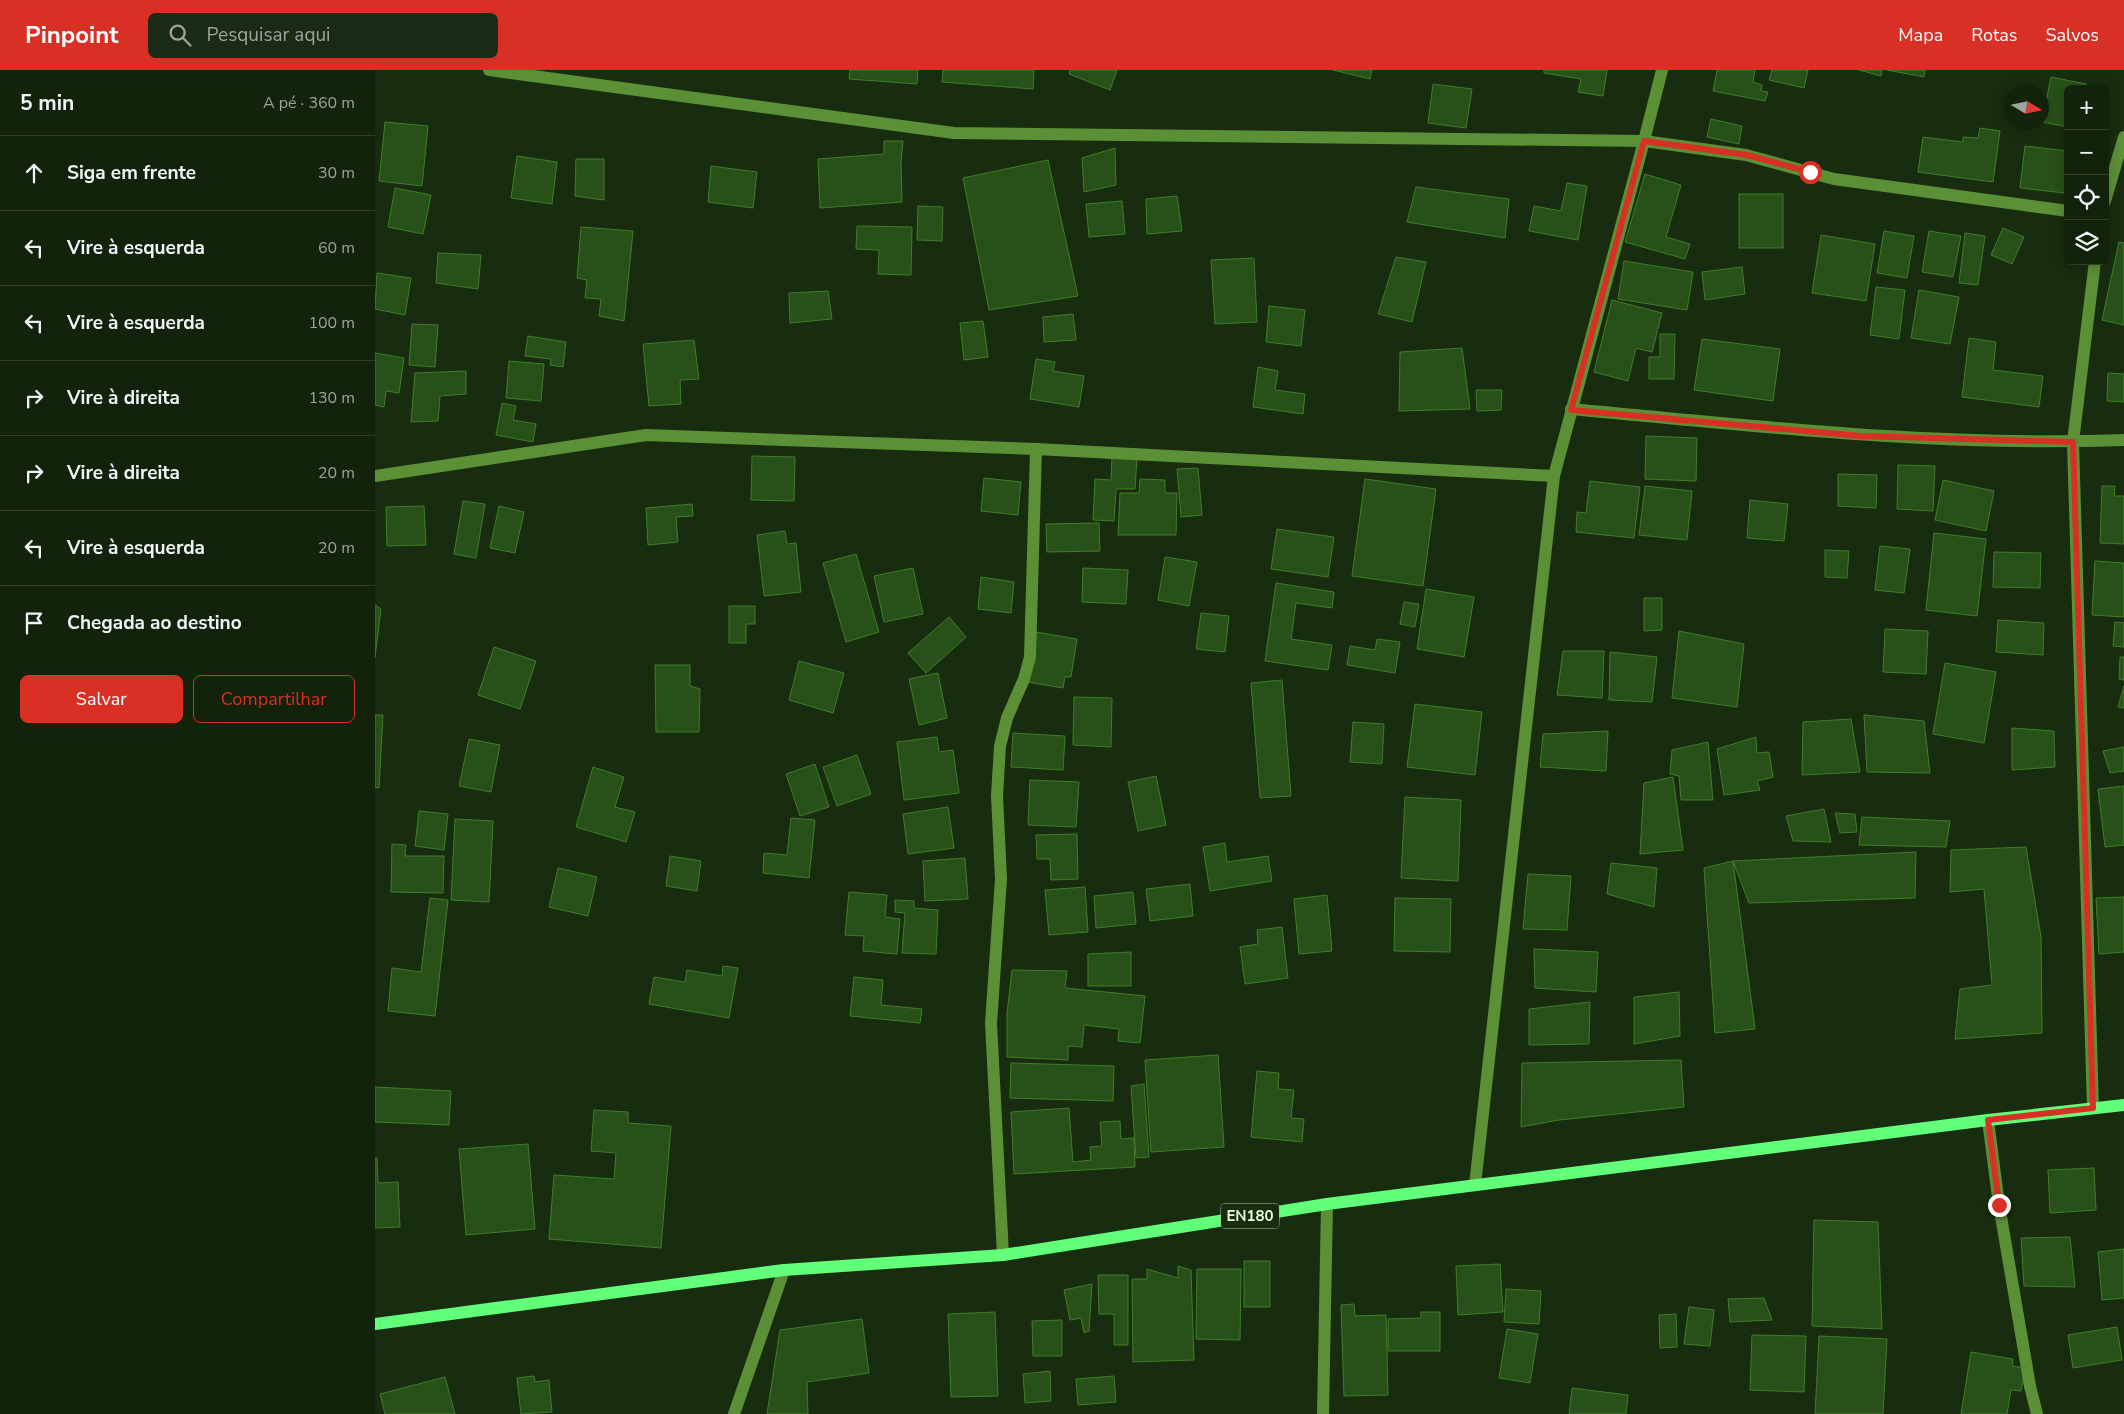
<!DOCTYPE html>
<html lang="pt">
<meta charset="utf-8">
<style>
:root{--surface:#12220b;--page:#1b2a14;--text:#f1f3f6;--muted:#9ca49d;--line:#313f2c;--accent:#d93025}
body{margin:0;font-family:"Nunito Sans",sans-serif;background:var(--page);color:var(--text)}
.controls{position:absolute;right:15px;top:15px;display:grid;overflow:hidden;border-radius:8px;box-shadow:0 2px 12px #0003}
.controls button{width:45px;height:45px;display:grid;place-items:center;padding:0;border:0;border-bottom:1px solid var(--line);background:var(--surface);color:var(--text);font:25px sans-serif}
.compass{position:absolute;left:1629px;top:15px;width:45px;height:45px;border-radius:50%;background:var(--surface);box-shadow:0 2px 12px #0003;rotate:100deg}
.stop{position:absolute;width:15px;height:15px;margin:-11px;border:4px solid #d93025;border-radius:50%;background:#fff}
.stop.end{background:#d93025;border-color:#fff;box-shadow:0 1px 5px #0008}
.list{margin:0;padding:0;list-style:none}
h2{display:flex;justify-content:space-between;align-items:center;height:65px;margin:0;padding:0 20px;font-size:21px}
h2 small{font-size:16px;font-weight:400;color:var(--muted)}
.list li{display:grid;grid-template-columns:32px 1fr auto;gap:15px;align-items:center;box-sizing:border-box;height:75px;padding:0 20px;border-top:1px solid var(--line)}
.list b{display:block;font-size:19px;white-space:nowrap}
.list em{font-size:16px;font-style:normal;color:var(--muted)}
.actions{display:flex;gap:10px;padding:15px 20px}
.actions a{flex:1;padding:11px 0;border:1px solid var(--accent);border-radius:8px;text-align:center;font-size:18px;color:var(--accent)}
.actions .main{background:var(--accent);color:#fff}
.icon{flex:none;width:28px;height:28px;fill:none;stroke:currentColor;stroke-width:2;stroke-linecap:round;stroke-linejoin:round}
.map{position:relative;flex:none;width:1749px;height:1344px;overflow:hidden}
header{display:flex;align-items:center;gap:30px;box-sizing:border-box;height:70px;padding:0 25px;background:var(--accent);color:#fff}
header strong{font-size:24px}
nav{display:flex;gap:28px;margin-inline-start:auto;font-size:18px}
.search{width:350px;height:45px;background:var(--page);display:flex;align-items:center;gap:12px;box-sizing:border-box;padding:0 18px;border-radius:8px;color:var(--muted);font-size:19px}
main{display:flex}
aside{flex:1;background:var(--surface)}
.map>svg:first-child{display:block}
.building{fill:#285019;stroke:#407e29}
.lines{fill:none;stroke-linecap:round;stroke-linejoin:round}
.minor{stroke:#5c9036;stroke-width:12}
.major{stroke:#62ff7b;stroke-width:12}
.route{stroke:#d93025;stroke-width:6}
.labels{text-anchor:middle;stroke-width:4;stroke-linejoin:round;paint-order:stroke}
.shield{fill:#182d0f;stroke:#aac09e;stroke-width:1}
.shield-label{font-size:15px;font-weight:bold;fill:#e8ffdb}
</style>
<header>
<strong>Pinpoint</strong>
<div class="search"><svg class="icon" aria-label="search" viewBox="0 0 24 24"><circle cx="10" cy="10" r="6"/><path d="M15 15l6 6"/></svg>Pesquisar aqui</div>
<nav><a>Mapa</a><a>Rotas</a><a>Salvos</a></nav>
</header>
<main>
<aside>
<h2>5 min<small>A pé · 360 m</small></h2>
<ul class="list">
<li><svg class="icon" aria-label="ahead" viewBox="0 0 24 24"><path d="M12 20V5M6 11l6-6 6 6"/></svg><div><b>Siga em frente</b></div><em>30 m</em></li>
<li><svg class="icon" aria-label="left" viewBox="0 0 24 24"><path d="M17 20v-9H6M10 6l-5 5 5 5"/></svg><div><b>Vire à esquerda</b></div><em>60 m</em></li>
<li><svg class="icon" aria-label="left" viewBox="0 0 24 24"><path d="M17 20v-9H6M10 6l-5 5 5 5"/></svg><div><b>Vire à esquerda</b></div><em>100 m</em></li>
<li><svg class="icon" aria-label="right" viewBox="0 0 24 24"><path d="M7 20v-9h11M14 6l5 5-5 5"/></svg><div><b>Vire à direita</b></div><em>130 m</em></li>
<li><svg class="icon" aria-label="right" viewBox="0 0 24 24"><path d="M7 20v-9h11M14 6l5 5-5 5"/></svg><div><b>Vire à direita</b></div><em>20 m</em></li>
<li><svg class="icon" aria-label="left" viewBox="0 0 24 24"><path d="M17 20v-9H6M10 6l-5 5 5 5"/></svg><div><b>Vire à esquerda</b></div><em>20 m</em></li>
<li><svg class="icon" aria-label="arrive" viewBox="0 0 24 24"><path d="M6 21V4h12l-3 4 3 4H6"/></svg><div><b>Chegada ao destino</b></div></li>
</ul>
<div class="actions"><a class="main">Salvar</a><a>Compartilhar</a></div>
</aside>
<div class="map">
<svg width="1749" height="1344" viewBox="0 0 1749 1344">
<rect width="100%" height="100%" fill="#182d0f"/>
<g class="building">
<path d="M475 0H543L542 14 474 9Z"/>
<path d="M568 0H659L658 19 567 12Z"/>
<path d="M695 0H742L735 20 694 4Z"/>
<path d="M958 0H997L995 9Z"/>
<path d="M1169 0H1232L1228 26 1203 22 1206 9 1169 3Z"/>
<path d="M1342 0H1380L1378 12 1387 15 1386 21 1393 22 1390 31 1338 21Z"/>
<path d="M1397 0H1433L1429 18 1394 10Z"/>
<path d="M1484 0H1507L1506 6Z"/>
<path d="M1512 0H1550L1549 7Z"/>
<path d="M1676 7 1711 14 1710 19H1693V57L1667 52Z"/>
<path d="M1058 14 1097 19 1091 58 1053 53Z"/>
<path d="M1336 49 1367 56 1364 74 1332 67Z"/>
<path d="M10 52 53 56 47 116 4 111Z"/>
<path d="M1605 58 1625 61 1618 112 1543 102 1548 67 1588 72V67L1603 68Z"/>
<path d="M509 71H528L526 91 527 132 445 138 443 89 509 84Z"/>
<path d="M1650 76 1693 81 1690 123 1645 118Z"/>
<path d="M740 78 741 115 709 122 707 88Z"/>
<path d="M142 86 182 92 177 134 136 128Z"/>
<path d="M201 89H229V130L200 126Z"/>
<path d="M673 90 703 226 614 240 588 108Z"/>
<path d="M336 96 382 102 378 138 333 132Z"/>
<path d="M1270 104 1306 115 1291 167 1315 174 1310 189 1250 172Z"/>
<path d="M1192 113 1212 116 1203 170 1154 161 1159 136 1186 141Z"/>
<path d="M1041 117 1134 129 1130 168 1032 152Z"/>
<path d="M20 118 56 125 48 164 13 157Z"/>
<rect x="1364" y="124" width="44" height="54"/>
<path d="M802 126 807 161 772 164 771 129Z"/>
<path d="M747 131 750 164 714 167 711 134Z"/>
<path d="M543 136 568 137 567 171 542 170Z"/>
<path d="M482 156 537 157 536 205 503 204 504 180 481 179Z"/>
<path d="M206 157 258 161 249 251 224 246 226 229 210 228 212 210 202 208Z"/>
<path d="M1628 158 1649 167 1637 194 1616 185Z"/>
<path d="M1509 161 1539 166 1532 208 1502 203Z"/>
<path d="M1554 161 1586 166 1578 207 1547 202Z"/>
<path d="M1590 163 1610 166 1603 215 1584 213Z"/>
<path d="M1446 165 1500 174 1491 231 1437 223Z"/>
<path d="M1744 172 1749 173V255L1727 250Z"/>
<path d="M63 183 106 185 103 219 61 213Z"/>
<path d="M1021 187 1051 192 1037 252 1003 244Z"/>
<path d="M879 188 882 252 840 254 836 190Z"/>
<path d="M1249 191 1318 202 1312 240 1243 229Z"/>
<path d="M1367 197 1370 224 1330 230 1327 202Z"/>
<path d="M2 203 36 208 30 245 0 239Z"/>
<path d="M1501 217 1530 220 1524 269 1495 265Z"/>
<path d="M1544 220 1584 227 1575 274 1536 268Z"/>
<path d="M453 221 457 249 415 253 414 223Z"/>
<path d="M1237 230 1287 243 1277 282 1261 278 1253 311 1219 302Z"/>
<path d="M894 236 930 240 926 276 891 272Z"/>
<path d="M698 244 701 270 669 272 668 247Z"/>
<path d="M608 251 613 287 589 290 585 253Z"/>
<path d="M37 254 63 255 60 297 34 295Z"/>
<path d="M1285 264H1300L1299 309H1274V287H1285Z"/>
<path d="M153 266 191 272 188 297 175 295 176 289 150 286Z"/>
<path d="M1594 268 1621 272 1618 300 1668 306 1664 337 1587 327Z"/>
<path d="M1327 269 1405 279 1398 331 1319 320Z"/>
<path d="M319 270 324 309 305 310 306 334 274 336 268 274Z"/>
<path d="M1087 278 1095 339 1024 341 1025 282Z"/>
<path d="M0 283 29 288 24 323 11 321 9 337 0 335Z"/>
<path d="M661 289 680 292 678 301 709 306 704 337 655 329Z"/>
<path d="M134 291 169 294 166 331 131 328Z"/>
<path d="M883 297 903 301 900 320 930 324 928 344 878 337Z"/>
<path d="M91 301V324L65 326 63 351 36 352 40 303Z"/>
<path d="M1733 303 1749 304V332L1732 331Z"/>
<path d="M1101 320H1127L1126 340 1102 341Z"/>
<path d="M127 333 141 336 138 350 161 354 158 372 121 365Z"/>
<path d="M1271 366 1322 368 1321 411 1270 409Z"/>
<path d="M377 386 420 387 419 431 376 430Z"/>
<path d="M737 387 762 388 760 419H741L739 451 718 450 720 409 736 410Z"/>
<path d="M1523 395 1560 396 1558 441 1522 439Z"/>
<path d="M823 398 827 445 806 447 802 399Z"/>
<path d="M1463 404 1502 405 1501 438 1463 436Z"/>
<path d="M609 408 646 412 643 445 606 441Z"/>
<path d="M765 409 790 410V423H802L801 465H743L745 423H764Z"/>
<path d="M990 409 1061 419 1048 516 977 506Z"/>
<path d="M1568 410 1619 421 1611 461 1560 450Z"/>
<path d="M1215 411 1265 417 1259 468 1201 462 1202 442 1211 443Z"/>
<path d="M1270 416 1317 421 1312 470 1264 465Z"/>
<path d="M1727 416H1740L1739 426H1749V474L1725 473Z"/>
<path d="M1375 430 1413 434 1409 471 1372 468Z"/>
<path d="M88 431 110 434 101 488 79 484Z"/>
<path d="M317 434 318 446 301 447 303 472 273 475 271 438Z"/>
<path d="M49 436 51 475 12 476 11 437Z"/>
<path d="M124 436 149 442 140 483 115 478Z"/>
<path d="M724 453 725 481 672 482 671 454Z"/>
<path d="M902 459 959 467 953 507 896 499Z"/>
<path d="M410 461 412 474 421 473 426 522 389 526 382 465Z"/>
<path d="M1559 463 1611 469 1602 546 1551 540Z"/>
<path d="M1505 476 1535 479 1529 523 1500 520Z"/>
<path d="M1450 480 1474 481 1472 508 1450 507Z"/>
<path d="M1619 482 1666 483 1665 518 1618 517Z"/>
<path d="M481 484 504 562 471 572 448 493Z"/>
<path d="M790 487 822 492 814 536 783 530Z"/>
<path d="M1720 491 1749 493V547L1717 545Z"/>
<path d="M538 498 548 544 509 552 499 506Z"/>
<path d="M708 498 753 500 751 534 707 532Z"/>
<path d="M606 507 639 512 636 543 603 539Z"/>
<path d="M901 513 959 522 957 538 921 533 916 569 957 575 953 600 890 591Z"/>
<path d="M1051 519 1099 527 1089 587 1042 579Z"/>
<path d="M1269 528H1287V560L1269 561Z"/>
<path d="M1029 532 1044 534 1040 557 1025 554Z"/>
<path d="M0 535 6 539 0 587Z"/>
<path d="M354 536H380V554H371V573H354Z"/>
<path d="M826 543 854 546 850 582 821 579Z"/>
<path d="M574 547 591 567 551 603 533 583Z"/>
<path d="M1623 550 1669 553 1668 585 1621 582Z"/>
<path d="M1740 552 1749 553V577L1738 576Z"/>
<path d="M1510 559 1553 561 1551 604 1508 602Z"/>
<path d="M1304 561 1369 574 1362 637 1297 628Z"/>
<path d="M661 562 702 569 696 607H690L688 618 652 612Z"/>
<path d="M1002 569 1025 572 1020 603 972 595 975 576 1000 580Z"/>
<path d="M119 577 161 591 145 639 103 625Z"/>
<path d="M1188 581H1229L1227 628 1182 625Z"/>
<path d="M1235 582 1282 587 1277 632 1234 630Z"/>
<path d="M1745 587H1749V610L1744 609Z"/>
<path d="M424 591 469 603 458 643 414 630Z"/>
<path d="M1570 593 1621 602 1609 673 1558 664Z"/>
<path d="M280 595H315V616L325 619 324 662H281Z"/>
<path d="M563 603 572 648 544 655 534 609Z"/>
<path d="M907 610 916 726 885 728 876 613Z"/>
<path d="M1749 616V638L1743 637Z"/>
<path d="M699 627 737 628 736 677 698 675Z"/>
<path d="M1040 634 1107 642 1100 705 1032 697Z"/>
<path d="M0 645H8L4 718 0 717Z"/>
<path d="M1489 645 1549 651 1555 703 1492 702Z"/>
<path d="M1476 649 1485 702 1427 705 1428 652Z"/>
<path d="M978 652 1009 654 1007 694 975 692Z"/>
<path d="M1637 658 1679 661 1680 697 1637 700Z"/>
<path d="M1233 661 1231 701 1165 697 1168 664Z"/>
<path d="M638 663 690 666 688 700 636 697Z"/>
<path d="M562 667 564 682 578 680 584 723 529 730 522 672Z"/>
<path d="M1381 667 1382 683 1394 682 1398 707 1382 711 1385 720 1349 725 1342 679Z"/>
<path d="M94 669 125 675 116 722 84 716Z"/>
<path d="M1333 672 1338 730H1306L1304 706 1295 704 1297 680Z"/>
<path d="M1749 677V701L1735 703 1728 681Z"/>
<path d="M482 685 496 724 462 736 448 697Z"/>
<path d="M440 694 454 737 425 746 411 704Z"/>
<path d="M218 697 249 707 240 737 260 742 251 772 201 757Z"/>
<path d="M781 706 791 755 763 761 753 712Z"/>
<path d="M1298 707 1308 780 1265 784 1269 713Z"/>
<path d="M655 710 704 712 701 757 653 755Z"/>
<path d="M1749 716V775L1730 777 1723 719Z"/>
<path d="M1030 727 1086 730 1083 811 1026 808Z"/>
<path d="M573 737 579 778 533 784 528 744Z"/>
<path d="M1449 739 1456 772 1418 771 1411 746Z"/>
<path d="M44 741 73 744 69 780 40 776Z"/>
<path d="M1460 743 1480 744 1482 762 1465 763Z"/>
<path d="M1487 747 1575 751 1571 777 1484 775Z"/>
<path d="M416 748 440 750 434 808 388 803 389 783 412 785Z"/>
<path d="M80 749 118 751 114 832 76 830Z"/>
<path d="M702 764 703 809 676 810 675 789H662L661 765Z"/>
<path d="M850 773 852 792 893 786 897 811 835 821 828 777Z"/>
<path d="M17 774 31 775 30 786H69L68 823 16 822Z"/>
<path d="M1651 777 1666 867 1667 963 1580 969 1585 919 1617 915 1609 819 1575 822 1576 780Z"/>
<path d="M1541 782 1540 828 1374 833 1358 791Z"/>
<path d="M295 786 326 791 322 821 291 816Z"/>
<path d="M590 788 593 829 550 831 548 791Z"/>
<path d="M1358 791 1380 959 1340 963 1329 798Z"/>
<path d="M1236 793 1282 798 1279 837 1232 824Z"/>
<path d="M183 798 222 807 213 846 174 837Z"/>
<path d="M1153 804 1196 806 1192 860 1148 859Z"/>
<path d="M815 814 818 846 775 851 771 819Z"/>
<path d="M710 817 713 862 674 865 670 820Z"/>
<path d="M474 822 512 825 510 847 525 849 522 884 488 881 489 866 470 865Z"/>
<path d="M758 822 761 854 721 858 719 826Z"/>
<path d="M952 825 957 881 924 884 919 829Z"/>
<path d="M1749 827V882L1724 884 1721 828Z"/>
<path d="M55 828 73 830 60 946 13 941 17 898 46 902Z"/>
<path d="M1020 828 1076 829 1075 882 1019 881Z"/>
<path d="M520 830 539 831V838L563 840 561 884 527 883 530 843 520 842Z"/>
<path d="M907 857 913 908 870 914 865 877 883 874 882 860Z"/>
<path d="M1159 879 1223 882 1221 922 1160 918Z"/>
<path d="M756 882V916H713V884Z"/>
<path d="M348 896 363 898 354 948 274 934 279 907 310 912 312 900 347 906Z"/>
<path d="M637 900 692 901 690 918 770 926 765 973 743 971 744 959 709 955 707 977 693 976V990L632 987V944Z"/>
<path d="M479 907 508 910 506 935 547 939 545 953 475 946Z"/>
<path d="M1304 922 1305 966 1259 974V927Z"/>
<path d="M1215 932 1214 974 1154 975V939Z"/>
<path d="M843 985 849 1077 776 1082 770 990Z"/>
<path d="M1306 990 1309 1037 1184 1050 1146 1057 1147 993Z"/>
<path d="M636 993 739 996 738 1031 635 1028Z"/>
<path d="M882 1001 904 1003 903 1019 919 1020 916 1048 929 1049 927 1072 876 1067Z"/>
<path d="M769 1014 774 1087 761 1088 756 1016Z"/>
<path d="M0 1017 76 1021 74 1055 0 1052Z"/>
<path d="M694 1038 698 1092 716 1090 715 1077 727 1076 725 1052 745 1051 746 1069 759 1068 760 1097 639 1104 636 1042Z"/>
<path d="M219 1040 253 1042V1053L296 1056 286 1178 174 1169 179 1105 239 1109 241 1083 216 1081Z"/>
<path d="M153 1074 160 1159 91 1165 84 1079Z"/>
<path d="M0 1088H2L3 1113 23 1112 25 1157 0 1158Z"/>
<path d="M1719 1098 1721 1140 1675 1143 1673 1100Z"/>
<path d="M1439 1150 1503 1152 1507 1259 1437 1256Z"/>
<path d="M1695 1167 1700 1217 1649 1216 1646 1168Z"/>
<path d="M1749 1179V1228L1727 1230 1723 1182Z"/>
<rect x="869" y="1191" width="26" height="46"/>
<path d="M1125 1194 1128 1242 1083 1245 1081 1196Z"/>
<path d="M803 1196 816 1200 819 1290 758 1292 757 1209H772V1199L803 1208Z"/>
<path d="M822 1199H866L865 1270 821 1269Z"/>
<path d="M723 1205H753V1275H739V1244H724Z"/>
<path d="M717 1214 714 1261 709 1263 706 1248 695 1250 689 1220Z"/>
<path d="M1131 1219 1166 1221 1164 1254 1129 1252Z"/>
<path d="M1389 1228 1397 1250 1355 1252 1353 1229Z"/>
<path d="M979 1234 980 1246 1011 1245 1013 1325 969 1326 966 1235Z"/>
<path d="M1314 1237 1339 1240 1335 1276 1309 1274Z"/>
<path d="M620 1242 623 1326 576 1327 573 1244Z"/>
<path d="M1046 1242H1065V1281H1013V1249L1046 1248Z"/>
<path d="M1301 1244 1302 1277 1285 1278 1284 1245Z"/>
<path d="M487 1249 494 1303 432 1312 433 1344H392L405 1260Z"/>
<path d="M687 1250V1286H658L657 1251Z"/>
<path d="M1742 1257 1747 1290 1698 1298 1693 1265Z"/>
<path d="M1132 1259 1163 1264 1155 1313 1124 1308Z"/>
<path d="M1377 1265 1431 1266 1429 1322 1375 1320Z"/>
<path d="M1444 1266 1512 1269 1508 1344H1440Z"/>
<path d="M1596 1282 1638 1289 1637 1296 1650 1298 1646 1321 1636 1320 1632 1344H1586Z"/>
<path d="M675 1301 676 1331 650 1333 648 1304Z"/>
<path d="M159 1306 160 1312 174 1310 177 1342 146 1344 142 1308Z"/>
<path d="M739 1306 741 1332 703 1335 701 1309Z"/>
<path d="M70 1307 80 1344H10L5 1324Z"/>
<path d="M1197 1318 1253 1325 1251 1344H1194Z"/>
</g>
<g class="lines">
<g class="minor">
<path d="M114 0 579 63 1269 71 1371 85 1459 109 1693 141"/>
<path d="M1730 131 1749 67"/>
<path d="M1196 339C1380 356 1564 377 1749 370"/>
<path d="M0 406 271 365 661 379 1179 406"/>
<path d="M1718 1038 1698 372 1720 191"/>
<path d="M1613 1050 1624 1135 1655 1316 1662 1344"/>
<path d="M1100 1115 1179 406 1269 71 1287 0"/>
<path d="M628 1185 616 953 626 809 622 726 625 676 632 648 649 609 655 587 661 379"/>
<path d="M359 1344 409 1200"/>
<path d="M948 1344 952 1134"/>
</g>
<path class="major" d="M0 1254 409 1200 628 1185 952 1134 1613 1050 1749 1035"/>
</g>
<g class="lines">
<path class="route" d="M1435 102 1372 85 1269 71 1196 340 1486 366 1698 372 1718 1038 1613 1050 1624 1135"/>
</g>
<g class="labels">
<rect class="shield" x="846" y="1133.5" width="58" height="25" rx="4"/>
<g class="shield-label">
<text x="875" y="1151">EN180</text>
</g>
</g>
</svg>
<div class="controls">
<button>+</button>
<button>−</button>
<button><svg class="icon" aria-label="locate" viewBox="0 0 24 24"><circle cx="12" cy="12" r="6"/><path d="M12 2v4M12 18v4M2 12h4M18 12h4"/></svg></button>
<button><svg class="icon" aria-label="layers" viewBox="0 0 24 24"><path d="M12 4l9 5-9 5-9-5zM3 14l9 5 9-5"/></svg></button>
</div>
<svg class="compass" viewBox="-18 -18 36 36"><path d="M0-13l5 13h-10z" fill="#e53935"/><path d="M0 13l5-13h-10z" fill="#9ca49d"/></svg>
<div class="stop" style="left:1435px;top:102px"></div>
<div class="stop end" style="left:1624px;top:1135px"></div>
</div>
</main>
